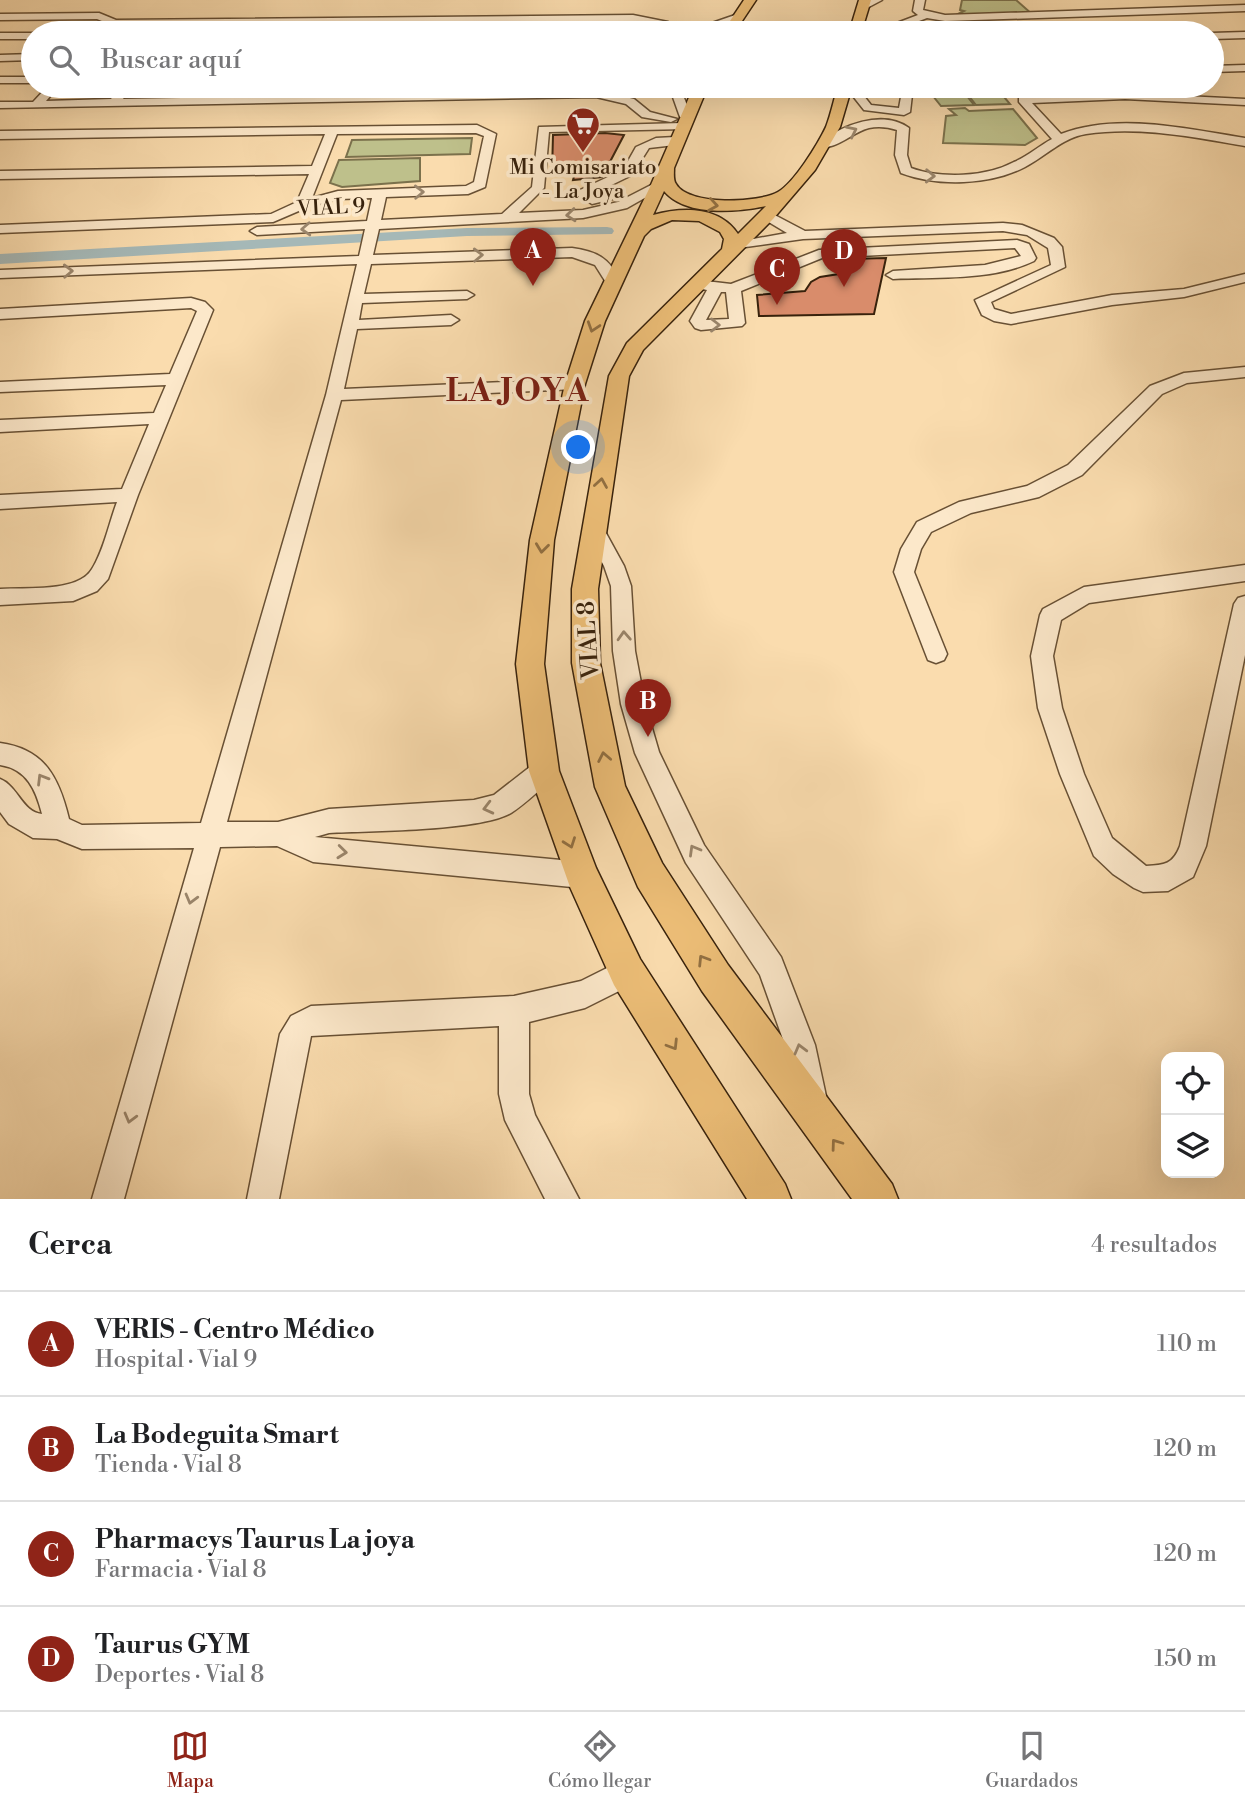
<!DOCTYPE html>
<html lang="es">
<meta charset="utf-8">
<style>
:root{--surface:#fff;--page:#f2f2f2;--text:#202124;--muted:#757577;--line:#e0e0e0;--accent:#8f2418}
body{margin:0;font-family:"Libre Bodoni",serif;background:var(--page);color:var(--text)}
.controls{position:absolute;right:21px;bottom:21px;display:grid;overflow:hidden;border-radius:14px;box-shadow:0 7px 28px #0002}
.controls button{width:63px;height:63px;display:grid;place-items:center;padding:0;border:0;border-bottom:2px solid var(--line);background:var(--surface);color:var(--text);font:35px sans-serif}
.you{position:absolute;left:579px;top:448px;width:24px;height:24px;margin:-18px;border:5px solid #fff;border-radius:50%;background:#1a73e8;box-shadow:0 0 0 10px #1a73e833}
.badge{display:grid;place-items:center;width:46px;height:46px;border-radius:50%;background:var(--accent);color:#fff;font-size:23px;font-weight:700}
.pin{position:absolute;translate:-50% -58px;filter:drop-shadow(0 2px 4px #0008)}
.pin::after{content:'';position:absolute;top:37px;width:24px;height:21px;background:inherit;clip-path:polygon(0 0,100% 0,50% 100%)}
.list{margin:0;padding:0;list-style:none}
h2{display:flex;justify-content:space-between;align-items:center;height:91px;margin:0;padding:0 28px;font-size:30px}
h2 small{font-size:23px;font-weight:400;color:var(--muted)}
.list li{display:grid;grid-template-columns:46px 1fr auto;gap:21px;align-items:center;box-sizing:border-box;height:105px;padding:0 28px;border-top:2px solid var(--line)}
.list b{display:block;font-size:26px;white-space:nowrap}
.list p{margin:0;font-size:23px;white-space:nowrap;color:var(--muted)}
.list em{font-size:23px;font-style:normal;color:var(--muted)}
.icon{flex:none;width:38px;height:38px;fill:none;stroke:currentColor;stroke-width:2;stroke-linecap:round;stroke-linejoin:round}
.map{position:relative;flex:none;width:1245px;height:1199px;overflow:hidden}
.search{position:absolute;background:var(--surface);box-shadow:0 7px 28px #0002;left:21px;right:21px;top:21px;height:77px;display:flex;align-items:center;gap:18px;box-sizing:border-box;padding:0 24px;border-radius:38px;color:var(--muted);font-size:26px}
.sheet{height:511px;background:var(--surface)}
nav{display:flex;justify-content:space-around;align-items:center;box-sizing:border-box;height:98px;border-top:2px solid var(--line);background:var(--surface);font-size:19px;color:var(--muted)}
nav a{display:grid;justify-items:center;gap:4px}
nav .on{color:var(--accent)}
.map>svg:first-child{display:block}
.green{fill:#bec08b;stroke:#7b714c;stroke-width:2}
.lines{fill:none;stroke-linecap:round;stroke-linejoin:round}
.canal{fill:#a5b8b7;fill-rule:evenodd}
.building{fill:#d98c6b;stroke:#38220c;stroke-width:2}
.minor-casing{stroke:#685034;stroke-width:3}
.major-casing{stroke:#38220c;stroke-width:3}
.minor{fill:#fce8ca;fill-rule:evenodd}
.major{fill:#edbe77;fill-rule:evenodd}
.oneway{stroke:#9a856b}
.oneway2{stroke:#927042}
.labels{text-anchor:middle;stroke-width:7;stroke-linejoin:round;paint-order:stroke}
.far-poi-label{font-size:21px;fill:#38220c;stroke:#fce8ca}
.far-street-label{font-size:21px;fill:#38220c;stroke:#fce8ca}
.street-label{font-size:24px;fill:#38220c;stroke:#fce8ca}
.district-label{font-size:32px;font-weight:bold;letter-spacing:2px;fill:#7a1f14;stroke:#fce8ca}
</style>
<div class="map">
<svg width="1245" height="1199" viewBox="0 0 1245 1199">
<rect width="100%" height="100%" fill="#fadcae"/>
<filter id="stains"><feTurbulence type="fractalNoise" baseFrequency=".00286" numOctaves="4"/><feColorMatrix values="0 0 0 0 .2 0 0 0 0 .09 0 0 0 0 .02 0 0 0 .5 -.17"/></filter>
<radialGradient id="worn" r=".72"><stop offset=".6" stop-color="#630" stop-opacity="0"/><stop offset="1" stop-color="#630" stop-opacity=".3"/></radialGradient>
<g class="green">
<path d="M962 0H1016L1032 14 971 17 958 14 964 11 960 10Z"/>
<path d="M616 23 625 26 617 33H547V28L556 24Z"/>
<path d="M925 86H959L974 105 941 106Z"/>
<path d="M961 86H995L1010 104 976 105Z"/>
<path d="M965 108 969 111 1013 109 1037 138 1025 145 943 143 946 116 956 115 949 109Z"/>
<path d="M472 138 470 154 346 157 352 140Z"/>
<path d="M420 158V181L342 187 330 183 339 160Z"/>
</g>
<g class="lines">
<path class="canal" d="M607 227 612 228 614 231 612 234 467 236 0 264V254L467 228Z"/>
</g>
<g class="building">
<path d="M605 133 624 135 602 177 573 180 575 173H552L553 135Z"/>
<path d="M886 258 874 314 759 316 757 295 805 291 811 282 820 277 845 273 849 259Z"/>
</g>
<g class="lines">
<g class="minor-casing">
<g id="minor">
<path d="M870 0H882L865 9H859V5Z"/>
<path d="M915 0H925L923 10 945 15 1245 5V11L945 21 927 18 890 32 856 31 851 28 856 25 889 26 918 15 913 11Z"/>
<path d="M99 13 116 20 633 15 668 22 659 33H649L656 24 633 21 183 26 176 33H168L172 26H114L97 19 0 20V14Z"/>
<path d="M738 14 741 15V19L697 33H683Z"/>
<path d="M1245 32V38L1212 39V33Z"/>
<path d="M0 33H34L33 39H0Z"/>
<path d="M33 54V60L0 61V55Z"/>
<path d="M1245 65V71L1212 72V66Z"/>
<rect x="0" y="77" width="33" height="6"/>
<path d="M48 86H59L46 101 111 99 121 86H132L123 99 593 91 598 86H609L604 92 634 99 650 112 677 119 671 122 642 117 626 104 596 97 0 108V102H33Z"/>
<path d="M669 86H679L692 117 690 119 680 117Z"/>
<path d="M845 86H856L871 105 899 108 903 86H913L910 112 904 115 864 110Z"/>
<path d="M1125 93 1245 99V105L1125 99 1032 103 1061 134C1118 112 1187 129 1245 138V146C1193 137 1139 126 1086 134 1062 138 1046 156 1025 167 990 185 938 187 901 173L895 155 897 130C888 127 878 126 869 128 854 131 831 154 818 145 839 125 883 109 909 128L907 155 911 168C941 179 986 177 1014 162 1028 156 1039 146 1052 139L1019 102V98Z"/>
<path d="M682 123 686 125V129L549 132 544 188 519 213 583 210 618 202 653 184 658 183 664 187 627 208 583 218 379 229 373 255 572 248C595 251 611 258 619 281L612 285 607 284 595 265 572 257 371 264 364 294 467 291 474 295 467 299 362 303 359 320 451 315 459 320 451 325 357 329 344 389 575 379 583 384 575 389 341 400 227 822H278L329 809 474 800 494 795 535 763 544 760 553 763 556 771 553 779C539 790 525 804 511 813 481 831 369 831 329 833L315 837 582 862 591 866 595 875 591 884 582 888 313 862 277 846 220 847 124 1199H92L194 848 82 849 57 839 33 838 9 824 0 812V779C18 786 22 812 42 814 36 790 27 769 0 765V743C45 749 59 778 69 819L82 825 201 823 326 395 357 264 0 278V270L359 256 365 229 257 235 250 231 257 227 367 221 372 198 338 199 308 207 273 222 0 233V225L271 214 297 202 309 174 0 179V171L312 166 325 134 0 139V131L477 125 496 134 485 187 468 194 386 197 381 220 502 214 532 187 539 127ZM476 133 484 136 474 182 466 186 338 191 312 198 337 134Z"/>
<path d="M656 138 675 137 681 141 675 145 649 148 632 175 593 194 621 191V197L592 204 580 196V190L623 170 636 147Z"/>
<path d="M767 211 805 231 1003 223 1022 225 1054 238 1062 247 1065 267 991 302 994 309 1011 314 1112 295 1184 289 1245 274V282L1184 297 1112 305 1011 324 994 321 982 315 975 300 1051 265 1048 248 1027 235 1003 231 803 239 731 249V243L787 233 762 218V212Z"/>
<path d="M1017 240 1029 244 1036 258 1034 261C992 281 939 277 893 279L886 275 893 271 985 265 1021 256 1015 248 822 258 741 291 745 323 742 326 701 330 695 328 690 321 707 290 692 287 690 284 692 281 697 280 731 284 819 250ZM721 292H726L729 319 706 320Z"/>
<path d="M191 298 205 302 213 310 138 495 108 579 97 591 73 601 0 605V589C25 587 78 593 92 569 104 550 109 523 117 502L0 509V495L122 489 149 424 0 432V420L154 413 166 385 0 392V382L170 374 197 311 191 308 0 319V309Z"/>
<path d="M1245 367V377L1187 383 1162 394 1082 475 1039 497 971 513 931 532 921 549 914 572 947 654 944 660 936 663 928 660 894 572 901 549 917 522 959 502 1027 486 1068 465 1150 386 1184 373Z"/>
<path d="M594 522 601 524 624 566 631 586 635 651 645 704 659 752 704 845 781 957 815 1045 826 1096 822 1107 811 1111 800 1107 785 1045 760 975 686 863 635 753 621 704 613 651 611 586 604 566 584 529 587 524Z"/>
<path d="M1245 565V581L1089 603 1061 620 1053 656 1062 708 1084 774 1112 838 1146 866C1165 865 1173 864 1180 846L1234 604 1238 598 1245 596V655L1206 846 1193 877 1168 891 1143 892 1134 888 1113 874 1094 856 1060 774 1038 708 1031 656 1040 615 1043 609 1084 587Z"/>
<path d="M627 958 637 962 641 972 637 982 585 1008 529 1022V1094L535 1115 579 1199H545L505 1120 499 1094V1026L311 1036 279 1199H247L280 1034 291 1016 311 1006 514 996 581 981Z"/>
</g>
</g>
<g class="major-casing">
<g id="major">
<path d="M744 0H756L734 33H722Z"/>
<path d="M859 0H871L861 33H849Z"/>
<path d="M694 86H708L674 168C674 173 673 180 676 184 688 206 759 203 778 192 794 183 818 144 826 127 831 114 834 99 838 86H852L840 127 815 170 773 219 643 350 629 376 598 589 600 663 625 786 662 863 728 965 892 1184 898 1199H852L702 991 638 887 595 787 572 663V589L609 376 627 343 722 249 724 239 720 232 699 221 672 220 651 229 644 236 605 321 585 384 554 540 544 664 559 771 596 868 640 959 785 1184 791 1199H747L614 985 570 887 529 771 516 664 530 540 565 384 585 321 650 187ZM664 191C686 217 736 212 766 206L738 234C719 206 683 207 653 215Z"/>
</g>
</g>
<use href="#minor" class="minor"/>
<use href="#major" class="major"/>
</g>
<defs><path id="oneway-chevron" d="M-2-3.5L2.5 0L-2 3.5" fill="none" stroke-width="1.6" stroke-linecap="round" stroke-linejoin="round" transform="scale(1.75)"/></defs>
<g class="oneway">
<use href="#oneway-chevron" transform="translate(852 131) rotate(-26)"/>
<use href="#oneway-chevron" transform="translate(930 176) rotate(2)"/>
<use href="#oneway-chevron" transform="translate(419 192) rotate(-2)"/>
<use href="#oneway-chevron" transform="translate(571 215) rotate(175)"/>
<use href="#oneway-chevron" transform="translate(306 229) rotate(177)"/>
<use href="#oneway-chevron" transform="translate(478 255) rotate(-2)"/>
<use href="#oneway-chevron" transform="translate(68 271) rotate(-2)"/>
<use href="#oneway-chevron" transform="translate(715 325)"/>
<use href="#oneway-chevron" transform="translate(624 636) rotate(-93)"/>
<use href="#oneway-chevron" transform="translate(42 779) rotate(-121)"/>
<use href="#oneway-chevron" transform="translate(488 808) rotate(166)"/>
<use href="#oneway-chevron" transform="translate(694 850) rotate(-120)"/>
<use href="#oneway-chevron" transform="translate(342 852) rotate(6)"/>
<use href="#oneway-chevron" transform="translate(191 899) rotate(105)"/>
<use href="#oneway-chevron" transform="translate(800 1049) rotate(-105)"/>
<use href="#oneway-chevron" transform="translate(130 1118) rotate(105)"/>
</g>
<g class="oneway2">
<use href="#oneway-chevron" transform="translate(713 205) rotate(9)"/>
<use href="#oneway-chevron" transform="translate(593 327) rotate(108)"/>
<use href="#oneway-chevron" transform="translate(601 483) rotate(-81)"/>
<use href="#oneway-chevron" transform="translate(542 548) rotate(97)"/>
<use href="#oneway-chevron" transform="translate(604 757) rotate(-101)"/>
<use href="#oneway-chevron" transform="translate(570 843) rotate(70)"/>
<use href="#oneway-chevron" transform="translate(703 960) rotate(-122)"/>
<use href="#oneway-chevron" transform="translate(673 1045) rotate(58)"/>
<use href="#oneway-chevron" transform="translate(836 1144) rotate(-126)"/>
</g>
<defs>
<g id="supermarket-pin" transform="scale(1.75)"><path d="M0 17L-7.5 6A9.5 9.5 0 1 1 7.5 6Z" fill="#8f2418" stroke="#fce8ca"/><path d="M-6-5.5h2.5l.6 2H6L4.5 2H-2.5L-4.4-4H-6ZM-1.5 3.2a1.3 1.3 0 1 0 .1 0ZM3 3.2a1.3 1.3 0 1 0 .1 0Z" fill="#fff"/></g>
</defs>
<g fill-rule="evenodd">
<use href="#supermarket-pin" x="583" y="124"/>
</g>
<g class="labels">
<g class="far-poi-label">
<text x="583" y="174">Mi Comisariato<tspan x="583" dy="24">- La Joya</tspan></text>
</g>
<g class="far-street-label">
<text transform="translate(331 207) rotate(-3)" y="7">VIAL 9</text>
</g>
<g class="street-label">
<text transform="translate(588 640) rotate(-94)" y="8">VIAL 8</text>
</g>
<g class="district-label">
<text x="518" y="401">LA JOYA</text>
</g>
</g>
<rect width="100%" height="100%" filter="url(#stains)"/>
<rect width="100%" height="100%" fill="url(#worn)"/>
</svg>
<div class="controls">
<button><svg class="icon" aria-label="locate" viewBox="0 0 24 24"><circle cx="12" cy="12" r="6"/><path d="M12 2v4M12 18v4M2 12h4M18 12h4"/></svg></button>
<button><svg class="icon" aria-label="layers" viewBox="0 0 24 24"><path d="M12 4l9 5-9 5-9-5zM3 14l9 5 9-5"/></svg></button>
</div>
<div class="you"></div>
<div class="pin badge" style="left:533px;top:286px">A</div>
<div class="pin badge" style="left:648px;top:737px">B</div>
<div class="pin badge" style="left:777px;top:305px">C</div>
<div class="pin badge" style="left:844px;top:287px">D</div>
<div class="search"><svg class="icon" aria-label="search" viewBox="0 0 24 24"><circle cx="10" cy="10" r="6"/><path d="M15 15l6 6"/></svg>Buscar aquí</div>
</div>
<section class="sheet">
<h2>Cerca<small>4 resultados</small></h2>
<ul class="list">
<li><span class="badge">A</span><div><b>VERIS - Centro Médico</b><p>Hospital · Vial 9</p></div><em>110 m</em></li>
<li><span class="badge">B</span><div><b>La Bodeguita Smart</b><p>Tienda · Vial 8</p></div><em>120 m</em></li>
<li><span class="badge">C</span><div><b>Pharmacys Taurus La joya</b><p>Farmacia · Vial 8</p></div><em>120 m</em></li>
<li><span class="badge">D</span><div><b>Taurus GYM</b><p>Deportes · Vial 8</p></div><em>150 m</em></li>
</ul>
</section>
<nav>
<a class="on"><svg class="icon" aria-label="map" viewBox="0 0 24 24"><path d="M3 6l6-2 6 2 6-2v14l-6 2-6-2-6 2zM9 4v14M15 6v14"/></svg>Mapa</a>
<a><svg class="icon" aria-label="directions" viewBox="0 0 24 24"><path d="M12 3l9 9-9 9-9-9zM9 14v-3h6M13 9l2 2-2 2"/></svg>Cómo llegar</a>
<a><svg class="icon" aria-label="saved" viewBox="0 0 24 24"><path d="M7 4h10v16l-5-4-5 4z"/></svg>Guardados</a>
</nav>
